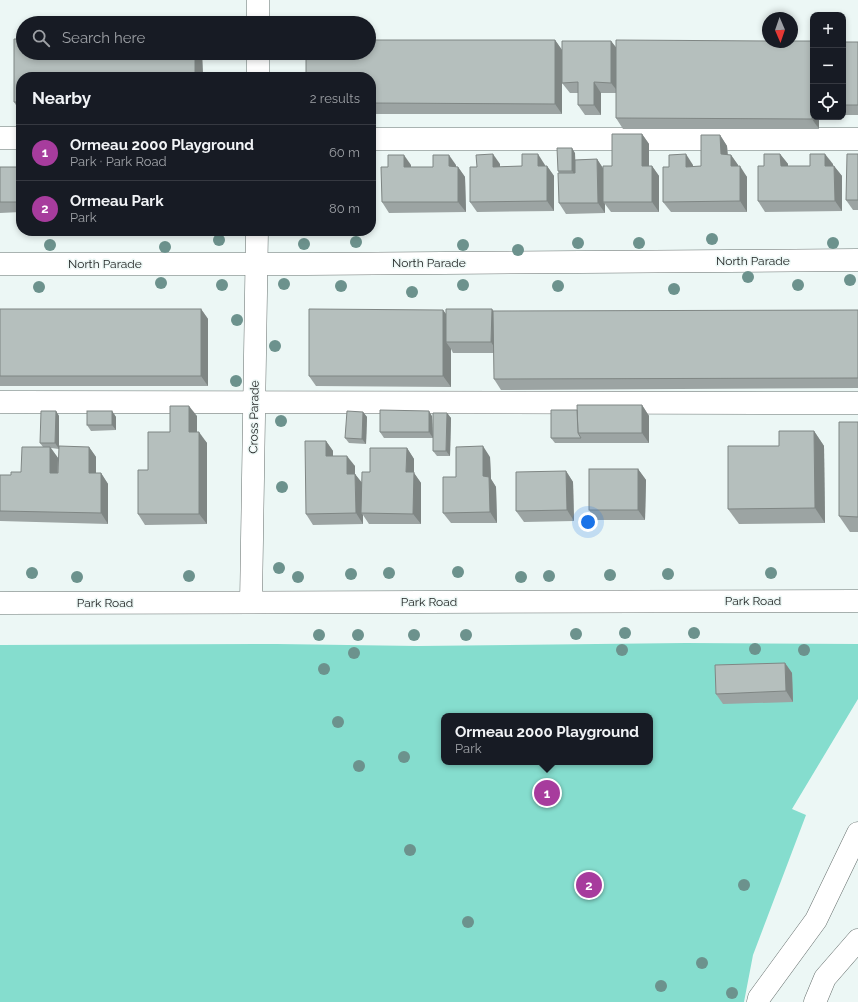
<!DOCTYPE html>
<meta charset="utf-8">
<style>
:root{--surface:#171b24;--page:#242831;--text:#f1f3f6;--muted:#9ea1a6;--line:#363941;--accent:#a73c9d}
body{margin:0;font-family:Raleway,sans-serif;background:var(--page);color:var(--text)}
.controls{position:absolute;right:12px;top:12px;display:grid;overflow:hidden;border-radius:8px;box-shadow:0 2px 6px #0003}
.controls button{width:36px;height:36px;display:grid;place-items:center;padding:0;border:0;border-bottom:1px solid var(--line);background:var(--surface);color:var(--text);font:20px sans-serif}
.compass{position:absolute;left:762px;top:12px;width:36px;height:36px;border-radius:50%;background:var(--surface);box-shadow:0 2px 6px #0003;rotate:178deg}
.you{position:absolute;left:588px;top:522px;width:14px;height:14px;margin:-10px;border:3px solid #fff;border-radius:50%;background:#1a73e8;box-shadow:0 0 0 6px #1a73e833}
.badge{display:grid;place-items:center;width:26px;height:26px;border-radius:50%;background:var(--accent);color:#fff;font-size:13px;font-weight:700}
.pin{position:absolute;translate:-50% -50%;border:2px solid #fff;box-shadow:0 1px 4px #0006}
.popup{position:absolute;left:441px;top:713px;width:212px;height:52px;box-sizing:border-box;display:grid;place-content:center;border-radius:8px;background:var(--surface);filter:drop-shadow(0 1px 3px #0005);font-size:13px;white-space:nowrap;color:var(--muted)}
.popup b{font-size:15px;color:var(--text)}
.popup::after{content:'';position:absolute;left:50%;top:100%;margin-left:-8px;border:8px solid transparent;border-top-color:var(--surface)}
.list{margin:0;padding:0;list-style:none}
h2{display:flex;justify-content:space-between;align-items:center;height:52px;margin:0;padding:0 16px;font-size:17px}
h2 small{font-size:13px;font-weight:400;color:var(--muted)}
.list li{display:grid;grid-template-columns:26px 1fr auto;gap:12px;align-items:center;box-sizing:border-box;height:56px;padding:0 16px;border-top:1px solid var(--line)}
.list b{display:block;font-size:15px;white-space:nowrap}
.list p{margin:0;font-size:13px;white-space:nowrap;color:var(--muted)}
.list em{font-size:13px;font-style:normal;color:var(--muted)}
.icon{flex:none;width:22px;height:22px;fill:none;stroke:currentColor;stroke-width:2;stroke-linecap:round;stroke-linejoin:round}
.map{position:relative;flex:none;width:858px;height:1002px;overflow:hidden}
.search{position:absolute;background:var(--surface);box-shadow:0 2px 6px #0003;left:16px;top:16px;width:360px;height:44px;display:flex;align-items:center;gap:10px;box-sizing:border-box;padding:0 14px;border-radius:22px;color:var(--muted);font-size:15px}
.panel{position:absolute;background:var(--surface);box-shadow:0 2px 6px #0003;left:16px;top:72px;width:360px;height:164px;border-radius:16px}
.map>svg:first-child{display:block}
.green{fill:#85ddce;fill-rule:evenodd}
.lines{fill:none;stroke-linecap:round;stroke-linejoin:round}
.minor-casing{stroke:#67706e;stroke-width:23}
.minor{stroke:#fff;stroke-width:22}
.tree{fill:#6c928d}
.wall{fill:#9ca4a3}
.shaded-wall{fill:#7f8684}
.building{fill:#b5bfbd;stroke:#7f8684}
.labels{text-anchor:middle;stroke-width:3;stroke-linejoin:round;paint-order:stroke}
.street-label{font-size:12px;fill:#222625;stroke:#ecf7f5}
</style>
<div class="map">
<svg width="858" height="1002" viewBox="0 0 858 1002">
<rect width="100%" height="100%" fill="#ecf7f5"/>
<path class="green" d="M686 643 858 644V699L792 809 806 815 753 955 744 1002H0V645L277 644 418 646ZM444 716H650V762H444Z"/>
<g class="lines">
<g class="minor-casing">
<g id="minor">
<path d="M258 0V23"/>
<path d="M258 77V53"/>
<path d="M0 138H21"/>
<path d="M371 139H858"/>
<path d="M0 264H307L858 260"/>
<path d="M0 402 858 403"/>
<path d="M251 602 257 231"/>
<path d="M0 603 858 601"/>
<path d="M758 1002 759 998 816 920 858 833"/>
<path d="M815 1002 825 978 858 940"/>
</g>
</g>
<use href="#minor" class="minor"/>
</g>
<g class="tree">
<circle cx="712" cy="239" r="6"/>
<circle cx="219" cy="240" r="6"/>
<circle cx="356" cy="242" r="6"/>
<circle cx="578" cy="243" r="6"/>
<circle cx="639" cy="243" r="6"/>
<circle cx="833" cy="243" r="6"/>
<circle cx="304" cy="244" r="6"/>
<circle cx="50" cy="245" r="6"/>
<circle cx="463" cy="245" r="6"/>
<circle cx="165" cy="247" r="6"/>
<circle cx="518" cy="250" r="6"/>
<circle cx="748" cy="277" r="6"/>
<circle cx="850" cy="280" r="6"/>
<circle cx="161" cy="283" r="6"/>
<circle cx="284" cy="284" r="6"/>
<circle cx="222" cy="285" r="6"/>
<circle cx="463" cy="285" r="6"/>
<circle cx="798" cy="285" r="6"/>
<circle cx="341" cy="286" r="6"/>
<circle cx="558" cy="286" r="6"/>
<circle cx="39" cy="287" r="6"/>
<circle cx="674" cy="289" r="6"/>
<circle cx="412" cy="292" r="6"/>
<circle cx="237" cy="320" r="6"/>
<circle cx="275" cy="346" r="6"/>
<circle cx="236" cy="381" r="6"/>
<circle cx="281" cy="421" r="6"/>
<circle cx="282" cy="487" r="6"/>
<circle cx="279" cy="568" r="6"/>
<circle cx="458" cy="572" r="6"/>
<circle cx="32" cy="573" r="6"/>
<circle cx="389" cy="573" r="6"/>
<circle cx="771" cy="573" r="6"/>
<circle cx="351" cy="574" r="6"/>
<circle cx="668" cy="574" r="6"/>
<circle cx="610" cy="575" r="6"/>
<circle cx="189" cy="576" r="6"/>
<circle cx="549" cy="576" r="6"/>
<circle cx="77" cy="577" r="6"/>
<circle cx="298" cy="577" r="6"/>
<circle cx="521" cy="577" r="6"/>
<circle cx="625" cy="633" r="6"/>
<circle cx="694" cy="633" r="6"/>
<circle cx="576" cy="634" r="6"/>
<circle cx="319" cy="635" r="6"/>
<circle cx="358" cy="635" r="6"/>
<circle cx="414" cy="635" r="6"/>
<circle cx="466" cy="635" r="6"/>
<circle cx="755" cy="649" r="6"/>
<circle cx="622" cy="650" r="6"/>
<circle cx="804" cy="650" r="6"/>
<circle cx="354" cy="653" r="6"/>
<circle cx="324" cy="669" r="6"/>
<circle cx="338" cy="722" r="6"/>
<circle cx="404" cy="757" r="6"/>
<circle cx="359" cy="766" r="6"/>
<circle cx="410" cy="850" r="6"/>
<circle cx="744" cy="885" r="6"/>
<circle cx="468" cy="922" r="6"/>
<circle cx="702" cy="963" r="6"/>
<circle cx="661" cy="986" r="6"/>
<circle cx="732" cy="993" r="6"/>
</g>
<g class="wall">
<path d="M555 40 562 50V114H371V77Z"/>
<path d="M611 41 616 48 812 41 813 42V117L819 129H623L616 118V93H601V115H585L578 105V93H570L562 83Z"/>
<rect x="843" y="42" width="15" height="73"/>
<path d="M23 53H202L203 77H21V113L14 102Z"/>
<path d="M642 134 649 144V166H652L659 176V212H611L605 204V213L566 214 559 203V173L558 171 575 153V160L597 159 603 168 612 166Z"/>
<path d="M720 135 727 146 728 155H731L738 165V166L747 177V212H671L663 202 669 167 693 165V167L701 166Z"/>
<path d="M780 154 788 164V166H810L833 164V166H834L842 176V211L765 212 758 201 764 166Z"/>
<path d="M858 154V210H853L846 200Z"/>
<path d="M21 155V212L0 213V167H19Z"/>
<path d="M500 164V167L545 165V166H547L554 176V211L477 212 470 202 477 167Z"/>
<path d="M411 165V167H433L456 165V167H458L465 177 466 212 389 213 382 202Z"/>
<path d="M0 309H201L208 319V386H0Z"/>
<path d="M443 310 446 314 493 312 858 310V388L501 390 494 379V353H453L451 349V387L316 386 309 376Z"/>
<path d="M642 405 649 416V443H555L551 438 577 410Z"/>
<path d="M56 411 59 416V449L51 448 58 458V473L89 447 96 457V473H101L108 484V524L0 521V475H11L21 472 43 447 40 443Z"/>
<path d="M112 411 116 417V430L91 431 87 425Z"/>
<path d="M363 412 367 417 366 444 349 443 345 438Z"/>
<path d="M447 413 451 418 450 456H437L433 451Z"/>
<path d="M197 416V432L207 443V524L145 525 138 514 148 470 170 432Z"/>
<path d="M432 416 433 438H384L380 432Z"/>
<path d="M858 422V532H850L839 516Z"/>
<path d="M814 431 824 446 825 523 739 524 728 509Z"/>
<path d="M326 441 333 451V456L355 466V474L361 483 370 472 407 448 414 459V473L421 483V524H369L363 515V524L313 525 306 514Z"/>
<path d="M490 457 491 479 496 487 497 523H451L443 513 456 477Z"/>
<path d="M638 469 646 480 645 520H596L589 510Z"/>
<path d="M566 471 573 482 574 521 524 522 516 511Z"/>
<path d="M785 663 792 673 793 702 723 704 716 694Z"/>
</g>
<g class="shaded-wall">
<path d="M555 40 562 50V114L555 104Z"/>
<path d="M611 41 619 51V93L611 83Z"/>
<path d="M812 41 813 42V117H819V129L812 119Z"/>
<path d="M195 53H202L203 77H195Z"/>
<path d="M594 82 601 93V115L594 105Z"/>
<path d="M642 134 649 144V177L642 166Z"/>
<path d="M720 135 727 146 728 165 721 154Z"/>
<path d="M572 148 575 153 576 177 572 171Z"/>
<path d="M493 154 500 164V177L493 167Z"/>
<path d="M538 154 545 165V177L538 166Z"/>
<path d="M686 154 693 165V177L686 167Z"/>
<path d="M780 154 788 164V177L781 166Z"/>
<path d="M825 154 833 164V176L825 166Z"/>
<path d="M404 155 411 165V177L404 167Z"/>
<path d="M449 155 456 165V177L449 166Z"/>
<path d="M731 155 738 165V177L731 166Z"/>
<path d="M597 159 604 170 603 202 605 204V213L598 203Z"/>
<path d="M547 166 554 176V211L547 201Z"/>
<path d="M652 166 659 176V212L652 202Z"/>
<path d="M740 166 747 177V212L740 201Z"/>
<path d="M834 166 842 176V211L835 201Z"/>
<path d="M458 167 465 177 466 212 458 202Z"/>
<path d="M201 309 208 319V386L201 376Z"/>
<path d="M492 309 499 320 498 353 491 342Z"/>
<path d="M443 310 451 321 446 342 451 349V387L443 376Z"/>
<path d="M642 405 649 416V443L642 433Z"/>
<path d="M189 406 197 416V443L189 432Z"/>
<path d="M56 411 59 416V449L55 443Z"/>
<path d="M112 411 116 417V430L112 425Z"/>
<path d="M429 411 432 416 433 438 429 432Z"/>
<path d="M363 412 367 417 366 444 362 439Z"/>
<path d="M447 413 451 418 450 456 446 451Z"/>
<path d="M814 431 824 446 825 523 815 508Z"/>
<path d="M199 432 207 443V524L199 514Z"/>
<path d="M326 441 333 451V467L326 456Z"/>
<path d="M483 446 490 457 491 479 496 487 497 523 490 512 483 476Z"/>
<path d="M50 447 58 458 57 483 50 473Z"/>
<path d="M89 447 96 457V484L89 473Z"/>
<path d="M407 448 414 459V473L421 483V524L413 514 406 472Z"/>
<path d="M347 456 355 466V485L347 474Z"/>
<path d="M638 469 646 480 645 520 638 510Z"/>
<path d="M566 471 573 482 574 521 567 510Z"/>
<path d="M101 473 108 484V524L101 513Z"/>
<path d="M355 474 363 484 361 513 363 515V524L356 513Z"/>
<path d="M785 663 792 673 793 702 786 691Z"/>
</g>
<g class="building">
<path d="M14 39H23V53H195V77H21V102H14Z"/>
<path d="M369 40H555V104L371 103V77H306V53H369Z"/>
<path d="M616 40 768 41V42H792V41H812V119L616 118Z"/>
<path d="M562 41H611V83L594 82V105H578V82L562 83Z"/>
<rect x="843" y="42" width="15" height="63"/>
<path d="M612 134H642V166H652V202H603V166H612Z"/>
<path d="M701 135H720L721 154 731 155V166H740V201L663 202V167H669V155L686 154V167L701 166Z"/>
<path d="M557 148H572V171H558Z"/>
<path d="M493 154V167L522 166V154H538V166H547V201L470 202V167H477L476 155Z"/>
<path d="M764 154H780L781 166H810V154H825V166H834L835 201H758V166H764Z"/>
<path d="M847 154H858V200H846Z"/>
<path d="M19 155H21V202H0V167H19Z"/>
<path d="M388 155H404V167H433V155H449V166L458 167V202H382L381 167H388Z"/>
<path d="M597 159 598 203H559L558 173H575V160Z"/>
<rect x="0" y="309" width="201" height="67"/>
<path d="M309 309 443 310V376H309Z"/>
<path d="M446 309H492L491 342H446Z"/>
<path d="M858 310V378L494 379 493 311Z"/>
<path d="M577 405H642V433H578Z"/>
<path d="M170 406H189V432H199V514H138V470H148V432H170Z"/>
<path d="M380 410 429 411V432H380Z"/>
<path d="M551 410H577L578 433 581 438H551Z"/>
<path d="M41 411H56L55 443H40Z"/>
<rect x="87" y="411" width="25" height="14"/>
<path d="M347 411 363 412 362 439 345 438Z"/>
<path d="M433 413H447L446 451H433Z"/>
<path d="M839 422H858V517L839 516Z"/>
<path d="M779 431H814L815 508 728 509V446H779Z"/>
<path d="M305 441H326V456H347V474H355L356 513 306 514Z"/>
<path d="M59 446 89 447V473H101V513L0 511V475H11V472H21L22 447H50V473H58Z"/>
<path d="M483 446V476L489 477 490 512 443 513V477H456V447Z"/>
<path d="M370 448H407L406 472H414L413 514 361 513 362 472H370Z"/>
<rect x="589" y="469" width="49" height="41"/>
<path d="M566 471 567 510 516 511V472Z"/>
<path d="M785 663 786 691 716 694 715 665Z"/>
</g>
<g class="labels">
<g class="street-label">
<text x="753" y="265">North Parade</text>
<text x="429" y="267">North Parade</text>
<text x="105" y="268">North Parade</text>
<text transform="translate(254 417) rotate(-89)" y="4">Cross Parade</text>
<text x="753" y="605">Park Road</text>
<text x="429" y="606">Park Road</text>
<text x="105" y="607">Park Road</text>
</g>
</g>
</svg>
<div class="controls">
<button>+</button>
<button>−</button>
<button><svg class="icon" aria-label="locate" viewBox="0 0 24 24"><circle cx="12" cy="12" r="6"/><path d="M12 2v4M12 18v4M2 12h4M18 12h4"/></svg></button>
</div>
<svg class="compass" viewBox="-18 -18 36 36"><path d="M0-13l5 13h-10z" fill="#e53935"/><path d="M0 13l5-13h-10z" fill="#9ea1a6"/></svg>
<div class="you"></div>
<div class="pin badge" style="left:547px;top:793px">1</div>
<div class="popup"><b>Ormeau 2000 Playground</b>Park</div>
<div class="pin badge" style="left:589px;top:885px">2</div>
<div class="search"><svg class="icon" aria-label="search" viewBox="0 0 24 24"><circle cx="10" cy="10" r="6"/><path d="M15 15l6 6"/></svg>Search here</div>
<section class="panel">
<h2>Nearby<small>2 results</small></h2>
<ul class="list">
<li><span class="badge">1</span><div><b>Ormeau 2000 Playground</b><p>Park · Park Road</p></div><em>60 m</em></li>
<li><span class="badge">2</span><div><b>Ormeau Park</b><p>Park</p></div><em>80 m</em></li>
</ul>
</section>
</div>
